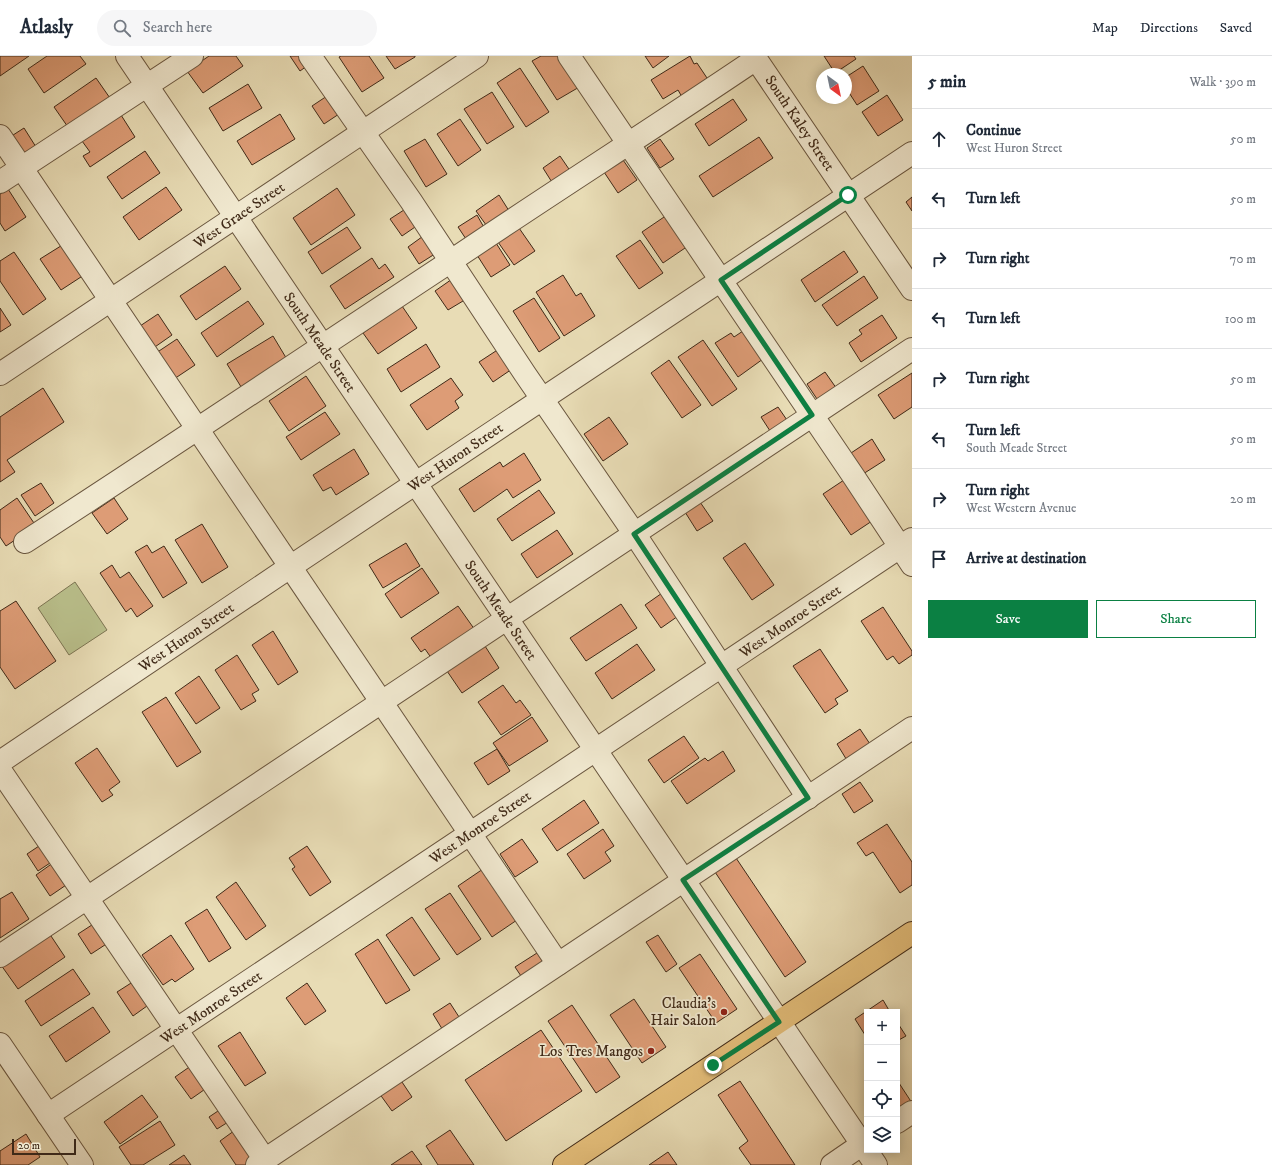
<!DOCTYPE html>
<meta charset="utf-8">
<style>
:root{--surface:#fff;--page:#f6f6f7;--text:#1f2937;--muted:#747a83;--line:#e0e1e3;--accent:#0b8043}
body{margin:0;font-family:"IM FELL DW Pica",serif;background:var(--page);color:var(--text)}
.controls{position:absolute;right:12px;bottom:12px;display:grid;overflow:hidden;border-radius:0px;box-shadow:0 2px 10px #0003}
.controls button{width:36px;height:36px;display:grid;place-items:center;padding:0;border:0;border-bottom:1px solid var(--line);background:var(--surface);color:var(--text);font:20px sans-serif}
.compass{position:absolute;left:816px;top:12px;width:36px;height:36px;border-radius:50%;background:var(--surface);box-shadow:0 2px 10px #0003;rotate:147deg}
.scale{position:absolute;left:12px;bottom:10px;width:64px;box-sizing:border-box;padding-left:4px;border:2px solid #402a18;border-top:0;font-size:11px;line-height:14px;white-space:nowrap;color:#402a18;-webkit-text-stroke:3px #f0e8cf;paint-order:stroke}
.stop{position:absolute;width:12px;height:12px;margin:-9px;border:3px solid #0b8043;border-radius:50%;background:#fff}
.stop.end{background:#0b8043;border-color:#fff;box-shadow:0 1px 4px #0008}
.list{margin:0;padding:0;list-style:none}
h2{display:flex;justify-content:space-between;align-items:center;height:52px;margin:0;padding:0 16px;font-size:17px}
h2 small{font-size:13px;font-weight:400;color:var(--muted)}
.list li{display:grid;grid-template-columns:26px 1fr auto;gap:12px;align-items:center;box-sizing:border-box;height:60px;padding:0 16px;border-top:1px solid var(--line)}
.list b{display:block;font-size:15px;white-space:nowrap}
.list p{margin:0;font-size:13px;white-space:nowrap;color:var(--muted)}
.list em{font-size:13px;font-style:normal;color:var(--muted)}
.actions{display:flex;gap:8px;padding:12px 16px}
.actions a{flex:1;padding:9px 0;border:1px solid var(--accent);border-radius:0px;text-align:center;font-size:14px;color:var(--accent)}
.actions .main{background:var(--accent);color:#fff}
.icon{flex:none;width:22px;height:22px;fill:none;stroke:currentColor;stroke-width:2;stroke-linecap:round;stroke-linejoin:round}
.map{position:relative;flex:none;width:912px;height:1109px;overflow:hidden}
header{display:flex;align-items:center;gap:24px;box-sizing:border-box;height:56px;padding:0 20px;background:var(--surface);border-bottom:1px solid var(--line)}
header strong{font-size:19px}
nav{display:flex;gap:22px;margin-inline-start:auto;font-size:14px}
.search{width:280px;height:36px;background:var(--page);display:flex;align-items:center;gap:10px;box-sizing:border-box;padding:0 14px;border-radius:22px;color:var(--muted);font-size:15px}
main{display:flex}
aside{flex:1;background:var(--surface)}
.map>svg:first-child{display:block}
.green{fill:#b9bf8b;stroke:#7c7452}
.building{fill:#dd9c76;stroke:#402a18}
.lines{fill:none;stroke-linecap:round;stroke-linejoin:round}
.minor-casing{stroke:#6a563f;stroke-width:24}
.major-casing{stroke:#402a18;stroke-width:24}
.minor{stroke:#f0e8cf;stroke-width:22}
.major{stroke:#e4be7a;stroke-width:22}
.route{stroke:#0b8043;stroke-width:5}
.poi-dot{fill:#8f2418;stroke:#f0e8cf;stroke-width:1.5}
.labels{text-anchor:middle;stroke-width:3.5;stroke-linejoin:round;paint-order:stroke}
.street-label{font-size:15px;fill:#402a18;stroke:#f0e8cf}
.poi-label{font-size:15px;fill:#402a18;stroke:#f0e8cf;text-anchor:end}
</style>
<header>
<strong>Atlasly</strong>
<div class="search"><svg class="icon" aria-label="search" viewBox="0 0 24 24"><circle cx="10" cy="10" r="6"/><path d="M15 15l6 6"/></svg>Search here</div>
<nav><a>Map</a><a>Directions</a><a>Saved</a></nav>
</header>
<main>
<div class="map">
<svg width="912" height="1109" viewBox="0 0 912 1109">
<rect width="100%" height="100%" fill="#e8dcb5"/>
<filter id="stains"><feTurbulence type="fractalNoise" baseFrequency=".005" numOctaves="4"/><feColorMatrix values="0 0 0 0 .2 0 0 0 0 .09 0 0 0 0 .02 0 0 0 .5 -.17"/></filter>
<radialGradient id="worn" r=".72"><stop offset=".6" stop-color="#630" stop-opacity="0"/><stop offset="1" stop-color="#630" stop-opacity=".3"/></radialGradient>
<path class="green" d="M75 526 107 574 69 599 38 552Z"/>
<g class="building">
<path d="M0 0H29L0 20Z"/>
<path d="M47 0H80L86 8 44 37 28 13Z"/>
<path d="M209 0H236L243 10 203 37 187 15Z"/>
<path d="M290 0H306L311 7 300 15Z"/>
<path d="M341 0H369L384 22 362 36 339 1Z"/>
<path d="M386 0H415V1L395 13Z"/>
<path d="M541 0H562L581 30 557 44 532 5Z"/>
<path d="M645 0H669L653 12Z"/>
<path d="M690 0 694 8 697 7 709 25 682 41 678 34 663 43 651 24Z"/>
<path d="M824 0H854L856 3 835 17Z"/>
<path d="M863 10 879 35 857 49 846 32V21Z"/>
<path d="M520 12 549 56 526 71 497 27Z"/>
<path d="M96 22 112 45 70 74 54 51Z"/>
<path d="M248 28 262 52 223 75 209 52Z"/>
<path d="M492 36 514 71 487 88 464 53Z"/>
<path d="M330 38 342 56 324 68 312 50Z"/>
<path d="M887 39 903 64 878 80 862 56Z"/>
<path d="M733 43 747 64 709 90 695 68Z"/>
<path d="M280 58 295 83 252 109 237 85Z"/>
<path d="M121 59 135 81 90 111 83 100 90 96 82 85Z"/>
<path d="M460 63 481 94 458 110 437 78Z"/>
<path d="M24 72 36 91 22 100 10 81Z"/>
<path d="M759 81 773 102 713 141 699 120Z"/>
<path d="M425 83 447 118 426 131 404 95Z"/>
<path d="M660 83 674 103 660 112 647 92Z"/>
<path d="M145 95 160 117 122 143 107 121Z"/>
<path d="M560 100 573 119 555 131 543 112Z"/>
<path d="M623 104 637 124 618 137 604 116Z"/>
<path d="M166 131 182 154 139 184 123 161Z"/>
<path d="M337 132 355 159 311 189 293 162Z"/>
<path d="M8 133 26 161 5 175 0 167V138Z"/>
<path d="M499 139 511 158 489 173 476 155Z"/>
<path d="M912 141V155L906 146Z"/>
<path d="M407 152 418 169 402 180 390 163Z"/>
<path d="M477 159 486 175 468 186 458 171Z"/>
<path d="M667 159 688 190 663 207 642 176Z"/>
<path d="M347 171 361 192 322 218 308 196Z"/>
<path d="M519 172 535 195 514 209 498 186Z"/>
<path d="M426 178 438 196 419 208 408 191Z"/>
<path d="M640 184 663 217 639 233 616 200Z"/>
<path d="M496 187 510 209 491 221 477 199Z"/>
<path d="M64 188 84 219 61 234 40 203Z"/>
<path d="M844 195 858 216 815 246 801 224Z"/>
<path d="M14 196 46 243 23 259 0 225V205Z"/>
<path d="M372 202 379 213 385 208 394 221 345 253 330 230Z"/>
<path d="M225 210 241 233 196 264 180 240Z"/>
<path d="M563 219 576 240 581 237 595 260 564 280 536 236Z"/>
<path d="M864 220 878 242 837 270 822 249Z"/>
<path d="M455 221 468 242 448 254 435 235Z"/>
<path d="M534 242 560 282 539 296 513 255Z"/>
<path d="M248 245 264 268 217 301 201 277Z"/>
<path d="M402 250 417 272 378 298 363 277Z"/>
<path d="M0 252 11 269 0 276Z"/>
<path d="M158 258 172 279 152 293 137 272Z"/>
<path d="M882 259 897 282 861 306 849 287 862 278 859 274Z"/>
<path d="M743 275 763 303 738 321 715 287 731 277 734 281Z"/>
<path d="M273 280 288 305 243 334 227 308Z"/>
<path d="M177 283 195 309 174 323 156 297Z"/>
<path d="M703 284 737 333 712 350 678 301Z"/>
<path d="M426 288 440 311 401 336 387 313Z"/>
<path d="M502 291 515 311 493 326 479 306Z"/>
<path d="M669 304 701 349 682 362 651 317Z"/>
<path d="M825 316 839 336 821 349 807 328Z"/>
<path d="M912 317V351L894 363 878 339Z"/>
<path d="M306 320 326 350 289 375 269 345Z"/>
<path d="M451 322 463 339 455 345 459 352 427 374 410 349Z"/>
<path d="M43 332 64 366 7 404 15 416 0 426V361Z"/>
<path d="M778 351 789 367 772 378 761 361Z"/>
<path d="M325 356 340 378 301 404 286 381Z"/>
<path d="M609 361 628 388 603 405 584 378Z"/>
<path d="M872 383 885 404 863 418 851 397Z"/>
<path d="M354 393 369 418 336 439 331 431 323 435 313 419Z"/>
<path d="M524 397 541 424 513 442 507 433 474 456 459 433 500 406 503 411Z"/>
<path d="M847 422 875 463 851 479 823 438Z"/>
<path d="M41 427 54 447 35 460 21 439Z"/>
<path d="M539 434 555 457 512 485 497 463Z"/>
<path d="M17 442 36 470 6 490 0 481V454Z"/>
<path d="M114 442 128 463 107 478 92 457Z"/>
<path d="M700 446 713 465 697 475 685 456Z"/>
<path d="M202 468 228 511 202 527 175 484Z"/>
<path d="M557 474 573 498 537 522 521 498Z"/>
<path d="M406 487 420 510 383 532 369 509Z"/>
<path d="M745 487 774 529 752 544 723 502Z"/>
<path d="M147 489 152 497 164 490 187 527 163 542 135 496Z"/>
<path d="M112 509 120 522 129 516 153 550 137 561 131 552 126 556 100 517Z"/>
<path d="M422 512 439 537 401 562 385 538Z"/>
<path d="M665 535 681 558 661 572 645 549Z"/>
<path d="M16 545 56 605 15 633 0 611V555Z"/>
<path d="M621 548 637 572 586 605 570 582Z"/>
<path d="M458 550 475 574 432 603 425 593 421 596 411 582Z"/>
<path d="M883 551 912 595V599L899 608 893 600 887 604 861 565Z"/>
<path d="M273 575 298 616 278 629 252 589Z"/>
<path d="M637 588 655 614 612 643 595 617Z"/>
<path d="M485 590 499 612 462 637 447 615Z"/>
<path d="M820 593 848 635 835 643 838 648 825 657 793 610Z"/>
<path d="M237 599 259 634 252 638 256 645 241 654 215 614Z"/>
<path d="M199 620 220 652 196 668 175 637Z"/>
<path d="M503 629 516 647 520 644 531 659 501 679 478 646Z"/>
<path d="M166 641 201 696 177 711 142 656Z"/>
<path d="M532 661 548 685 509 710 493 687Z"/>
<path d="M860 673 872 691 848 706 837 688Z"/>
<path d="M684 680 699 702 664 727 648 704Z"/>
<path d="M97 692 120 726 109 734 113 739 102 746 75 707Z"/>
<path d="M497 693 510 715 488 729 474 707Z"/>
<path d="M723 695 735 715 687 748 671 725 705 702 708 705Z"/>
<path d="M860 726 873 745 854 757 842 738Z"/>
<path d="M584 744 599 767 557 795 542 773Z"/>
<path d="M887 768 912 806V829L900 837 873 796 866 800 857 787Z"/>
<path d="M603 773 614 790 605 796 611 805 584 823 567 798Z"/>
<path d="M522 783 538 806 515 821 500 798Z"/>
<path d="M45 786 56 803 38 815 27 798Z"/>
<path d="M307 790 331 826 310 840 292 813 295 811 289 802Z"/>
<path d="M734 799 806 906 785 921 713 813Z"/>
<path d="M57 804 72 825 50 840 36 819Z"/>
<path d="M483 813 517 864 492 881 458 830Z"/>
<path d="M236 826 266 870 246 884 216 841Z"/>
<path d="M12 836 29 863 0 882V843Z"/>
<path d="M450 837 481 883 457 899 425 853Z"/>
<path d="M207 853 231 892 209 906 185 867Z"/>
<path d="M412 861 440 903 414 920 386 879Z"/>
<path d="M98 865 111 885 91 898 78 878Z"/>
<path d="M49 877 65 901 18 933 1 909Z"/>
<path d="M171 879 194 913 175 926 172 923 163 929 142 899Z"/>
<path d="M658 879 677 908 666 916 646 886Z"/>
<path d="M378 883 410 934 386 948 355 898Z"/>
<path d="M537 897 545 909 523 923 515 911Z"/>
<path d="M700 898 737 953 716 967 679 912Z"/>
<path d="M73 913 90 938 41 970 25 945Z"/>
<path d="M139 922 154 945 133 960 117 936Z"/>
<path d="M307 927 326 955 305 969 286 942Z"/>
<path d="M634 943 666 991 642 1007 610 959Z"/>
<path d="M883 944 890 956H867V982L855 963Z"/>
<path d="M450 947 461 964 444 976 433 958Z"/>
<path d="M572 949 620 1021 596 1037 548 965Z"/>
<path d="M93 951 110 976 66 1006 49 980Z"/>
<path d="M897 966 906 980 897 985Z"/>
<path d="M541 974 582 1035 506 1085 465 1024Z"/>
<path d="M240 976 266 1017 245 1030 218 990Z"/>
<path d="M195 1007 211 1029 191 1043 175 1021Z"/>
<path d="M400 1023 412 1041 392 1055 379 1037Z"/>
<path d="M897 1024 912 1047 897 1059Z"/>
<path d="M740 1025 795 1109H751L739 1092 748 1085 718 1039Z"/>
<path d="M142 1039 158 1061 120 1088 104 1066Z"/>
<path d="M224 1051 233 1063 217 1073 209 1061Z"/>
<path d="M160 1065 175 1089 143 1109H131L119 1091Z"/>
<path d="M238 1072 258 1101 246 1109H236L220 1085Z"/>
<path d="M450 1074 474 1109H438L426 1090Z"/>
<path d="M26 1078 40 1101 28 1109H0V1095Z"/>
<path d="M412 1095 422 1109H391Z"/>
<path d="M668 1096 677 1109H649Z"/>
<path d="M184 1099 191 1109H169Z"/>
</g>
<g class="lines">
<g class="minor-casing">
<g id="minor">
<path d="M127 0 876 1109"/>
<path d="M310 0 411 145 525 318 634 477 808 742"/>
<path d="M569 0 854 421 912 509"/>
<path d="M754 0 912 233"/>
<path d="M0 80 558 908"/>
<path d="M0 126 192 0"/>
<path d="M0 318 477 0"/>
<path d="M25 486C167 394 307 300 448 207 550 138 654 72 756 3"/>
<path d="M0 706 290 511 912 97"/>
<path d="M0 714 265 1104"/>
<path d="M0 900 912 293"/>
<path d="M0 988 82 1109"/>
<path d="M48 1059 912 483"/>
<path d="M897 1066 912 1056"/>
<path d="M257 1109 912 672"/>
<path d="M832 1109 867 1085"/>
</g>
</g>
<g class="major-casing">
<path id="major" d="M564 1109 912 877"/>
</g>
<use href="#minor" class="minor"/>
<use href="#major" class="major"/>
</g>
<g class="lines">
<path class="route" d="M713 1009 779 966 683 824 808 742 634 478 812 359 721 224 848 139"/>
</g>
<g class="poi-dot">
<circle cx="724" cy="956" r="4"/>
<circle cx="651" cy="995" r="4"/>
</g>
<g class="labels">
<g class="street-label">
<text transform="translate(800 67) rotate(56)" y="5">South Kaley Street</text>
<text transform="translate(239 159) rotate(-34)" y="5">West Grace Street</text>
<text transform="translate(320 286) rotate(56)" y="5">South Meade Street</text>
<text transform="translate(455 401) rotate(-34)" y="5">West Huron Street</text>
<text transform="translate(501 554) rotate(56)" y="5">South Meade Street</text>
<text transform="translate(790 565) rotate(-34)" y="5">West Monroe Street</text>
<text transform="translate(186 581) rotate(-34)" y="5">West Huron Street</text>
<text transform="translate(480 771) rotate(-34)" y="5">West Monroe Street</text>
<text transform="translate(211 951) rotate(-34)" y="5">West Monroe Street</text>
</g>
<g class="poi-label">
<text x="716" y="952">Claudia's<tspan x="716" dy="17">Hair Salon</tspan></text>
<text x="643" y="1000">Los Tres Mangos</text>
</g>
</g>
<rect width="100%" height="100%" filter="url(#stains)"/>
<rect width="100%" height="100%" fill="url(#worn)"/>
</svg>
<div class="controls">
<button>+</button>
<button>−</button>
<button><svg class="icon" aria-label="locate" viewBox="0 0 24 24"><circle cx="12" cy="12" r="6"/><path d="M12 2v4M12 18v4M2 12h4M18 12h4"/></svg></button>
<button><svg class="icon" aria-label="layers" viewBox="0 0 24 24"><path d="M12 4l9 5-9 5-9-5zM3 14l9 5 9-5"/></svg></button>
</div>
<svg class="compass" viewBox="-18 -18 36 36"><path d="M0-13l5 13h-10z" fill="#e53935"/><path d="M0 13l5-13h-10z" fill="#747a83"/></svg>
<div class="scale">20 m</div>
<div class="stop" style="left:848px;top:139px"></div>
<div class="stop end" style="left:713px;top:1009px"></div>
</div>
<aside>
<h2>5 min<small>Walk · 390 m</small></h2>
<ul class="list">
<li><svg class="icon" aria-label="ahead" viewBox="0 0 24 24"><path d="M12 20V5M6 11l6-6 6 6"/></svg><div><b>Continue</b><p>West Huron Street</p></div><em>50 m</em></li>
<li><svg class="icon" aria-label="left" viewBox="0 0 24 24"><path d="M17 20v-9H6M10 6l-5 5 5 5"/></svg><div><b>Turn left</b></div><em>50 m</em></li>
<li><svg class="icon" aria-label="right" viewBox="0 0 24 24"><path d="M7 20v-9h11M14 6l5 5-5 5"/></svg><div><b>Turn right</b></div><em>70 m</em></li>
<li><svg class="icon" aria-label="left" viewBox="0 0 24 24"><path d="M17 20v-9H6M10 6l-5 5 5 5"/></svg><div><b>Turn left</b></div><em>100 m</em></li>
<li><svg class="icon" aria-label="right" viewBox="0 0 24 24"><path d="M7 20v-9h11M14 6l5 5-5 5"/></svg><div><b>Turn right</b></div><em>50 m</em></li>
<li><svg class="icon" aria-label="left" viewBox="0 0 24 24"><path d="M17 20v-9H6M10 6l-5 5 5 5"/></svg><div><b>Turn left</b><p>South Meade Street</p></div><em>50 m</em></li>
<li><svg class="icon" aria-label="right" viewBox="0 0 24 24"><path d="M7 20v-9h11M14 6l5 5-5 5"/></svg><div><b>Turn right</b><p>West Western Avenue</p></div><em>20 m</em></li>
<li><svg class="icon" aria-label="arrive" viewBox="0 0 24 24"><path d="M6 21V4h12l-3 4 3 4H6"/></svg><div><b>Arrive at destination</b></div></li>
</ul>
<div class="actions"><a class="main">Save</a><a>Share</a></div>
</aside>
</main>
